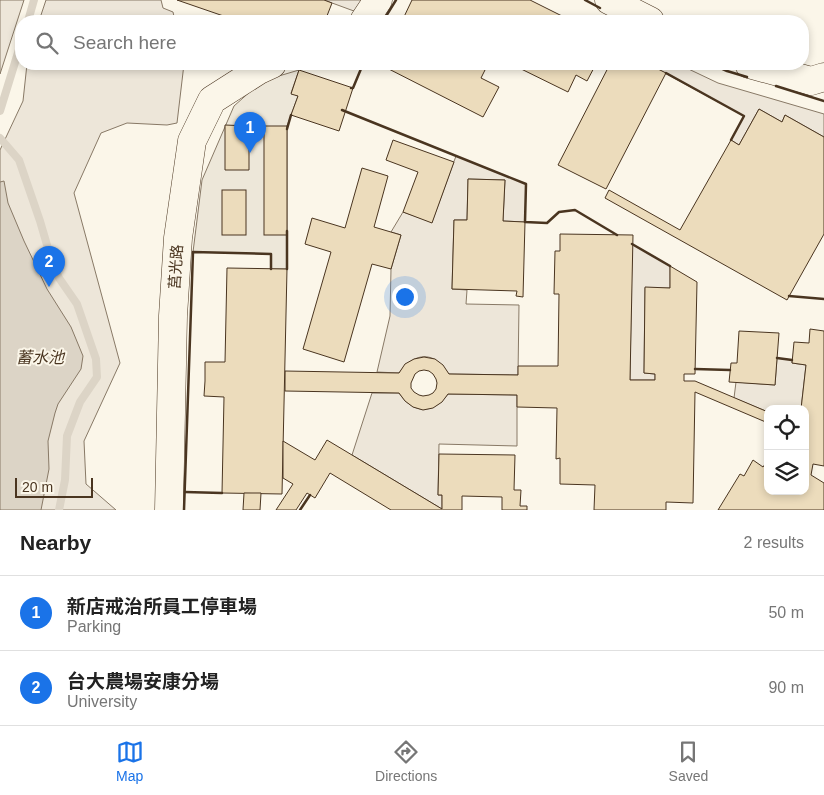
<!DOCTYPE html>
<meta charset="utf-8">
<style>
:root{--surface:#fff;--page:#f2f2f2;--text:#222;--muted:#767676;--line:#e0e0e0;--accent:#1a73e8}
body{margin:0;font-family:Arial,"Noto Sans TC",sans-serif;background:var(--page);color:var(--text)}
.controls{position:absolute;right:15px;bottom:15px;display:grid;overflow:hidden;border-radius:10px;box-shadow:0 2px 8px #0003}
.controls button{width:45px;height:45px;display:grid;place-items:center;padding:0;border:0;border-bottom:1px solid var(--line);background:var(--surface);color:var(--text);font:25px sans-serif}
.scale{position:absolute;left:15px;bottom:12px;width:78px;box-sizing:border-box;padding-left:5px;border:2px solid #4a3520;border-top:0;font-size:14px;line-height:18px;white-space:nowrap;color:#4a3520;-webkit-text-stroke:4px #fbf6e9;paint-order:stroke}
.you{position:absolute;left:404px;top:296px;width:18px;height:18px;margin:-12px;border:4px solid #fff;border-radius:50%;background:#1a73e8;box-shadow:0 0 0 8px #1a73e833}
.badge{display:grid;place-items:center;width:32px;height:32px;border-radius:50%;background:var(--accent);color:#fff;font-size:16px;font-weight:700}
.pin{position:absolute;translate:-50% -41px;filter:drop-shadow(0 1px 2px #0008)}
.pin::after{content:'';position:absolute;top:26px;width:18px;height:15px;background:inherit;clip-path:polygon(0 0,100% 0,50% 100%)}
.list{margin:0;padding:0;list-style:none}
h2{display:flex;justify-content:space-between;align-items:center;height:65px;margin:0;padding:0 20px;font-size:21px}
h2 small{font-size:16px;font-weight:400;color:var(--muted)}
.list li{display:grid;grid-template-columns:32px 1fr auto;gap:15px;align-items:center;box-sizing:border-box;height:75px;padding:0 20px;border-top:1px solid var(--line)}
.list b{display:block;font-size:19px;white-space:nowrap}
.list p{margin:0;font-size:16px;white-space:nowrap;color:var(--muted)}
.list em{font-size:16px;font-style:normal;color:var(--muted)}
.icon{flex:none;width:28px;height:28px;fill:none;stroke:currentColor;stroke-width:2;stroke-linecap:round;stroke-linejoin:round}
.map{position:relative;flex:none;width:824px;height:510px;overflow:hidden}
.search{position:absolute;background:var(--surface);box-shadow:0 2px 8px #0003;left:15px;right:15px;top:15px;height:55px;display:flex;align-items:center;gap:12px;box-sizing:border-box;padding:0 18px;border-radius:20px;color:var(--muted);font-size:19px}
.sheet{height:215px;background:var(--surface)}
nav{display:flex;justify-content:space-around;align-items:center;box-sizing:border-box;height:70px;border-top:1px solid var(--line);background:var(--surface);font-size:14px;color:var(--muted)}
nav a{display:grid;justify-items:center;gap:2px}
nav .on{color:var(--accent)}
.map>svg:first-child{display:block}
.green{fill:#ede6d9;stroke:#887966}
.parking{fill:#ede7d9;stroke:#887966}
.water{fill:#dcd4c6;stroke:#887966}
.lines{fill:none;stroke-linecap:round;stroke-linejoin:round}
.stream{stroke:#dcd4c6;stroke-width:8}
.building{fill:#ecdcbc;stroke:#4a3520;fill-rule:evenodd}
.minor-casing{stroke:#4a3520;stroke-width:29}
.minor{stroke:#fbf6e9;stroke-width:28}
.wall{stroke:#4a3520;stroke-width:2.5}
.labels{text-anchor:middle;stroke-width:4;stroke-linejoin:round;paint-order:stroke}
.street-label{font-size:15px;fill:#4a3520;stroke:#fbf6e9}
.water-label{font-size:16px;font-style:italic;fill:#4a3520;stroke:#fbf6e9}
</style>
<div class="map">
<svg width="824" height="510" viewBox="0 0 824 510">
<rect width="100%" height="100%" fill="#fbf6e9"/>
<g class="green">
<path d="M0 0H24L0 74Z"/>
<path d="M46 0H161L163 8 173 12 175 21H39Z"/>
<path d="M324 0H370L362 14Z"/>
<path d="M27 64H184L177 123 167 125 127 123 101 133 74 193 120 363 84 441 86 484 116 510H0V150L23 101Z"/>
<path d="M648 64H678L718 83 824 114V137L785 115 782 122 759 109 739 145 731 140 744 116Z"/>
<path d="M456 156 526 184 525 222 503 221 505 180 468 179 467 220H454L452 289 467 290 466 304 519 305 518 375 449 374C444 369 439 362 434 359 420 352 407 362 399 373L377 372 390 316 391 269 401 235 391 232 403 212 432 222Z"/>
<path d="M632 244 670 266V288H645L644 373 655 374V380H630Z"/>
<path d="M777 358 792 360V363L806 365 801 409H768V412L734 398 736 382 775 385Z"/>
<path d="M372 393H399C413 414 433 415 448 394L517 395V446L439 444 438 495H442V509L352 455Z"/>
</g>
<path class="parking" d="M299 70 291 93 298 96 287 126V269H271V254L193 252 202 180 234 106 262 81Z"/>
<path class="water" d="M4 181 8 203 24 241 47 289 71 327 83 356 81 369 58 404 55 413 48 441 49 469 41 510H0V182Z"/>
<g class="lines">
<g class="stream">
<path d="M28 21 34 0"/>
<path d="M0 111 21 43"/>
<path d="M0 138 19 160 40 221 52 262 59 278 77 304 96 359 97 377 80 402 67 436 65 480 59 510"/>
</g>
</g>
<g class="building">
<path d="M177 0H324L332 3 325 21H238Z"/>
<path d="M412 0H530L572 21H402Z"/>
<path d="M379 64H473L485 70 481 78 499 87 483 117Z"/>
<path d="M511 64H596L587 81 576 75 568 92Z"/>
<path d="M610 64H648L666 73 606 189 558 165Z"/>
<path d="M299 70 353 88 339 131 291 115 298 96 291 94Z"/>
<path d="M759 109 782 122 785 115 824 137V234L787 300 605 198 609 190 680 230 731 140 739 145Z"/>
<path d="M225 125 249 126V170H225Z"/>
<rect x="264" y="126" width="23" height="109"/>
<path d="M393 140 454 162 432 223 403 212 418 172 386 160Z"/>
<path d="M362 168 388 176 374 227 401 235 391 269 372 264 344 362 303 349 331 252 305 244 312 218 345 228Z"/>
<path d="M468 179 505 180 503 221 525 222 523 297 516 296 517 291 452 289 454 220H467Z"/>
<rect x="222" y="190" width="24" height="45"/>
<path d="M560 234 633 235 630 380H655V374L644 373 645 287 670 288V266L697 282 695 374H684V381H695L768 412V423L695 392 693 503 666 502V510H594L595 485 560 484V458L556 459 557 408 517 407V395L448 394 442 402 433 408 423 410 413 407 405 401 399 393 285 391V371L399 373 405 364 414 359 424 357 435 359 443 365 449 374 518 375V366H558L559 294H554L555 251H560ZM424 370 429 371 433 374 436 379 437 383 436 389 433 393 429 395 423 396 419 395 414 392 411 388V383L415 374 419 371Z"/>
<path d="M227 268 287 269 282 494 222 493 224 397 204 396 205 381V362H225Z"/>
<path d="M810 329 824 331V466L813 464 811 475 824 483V510H718L740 474 744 476 753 460 763 467 768 460V491H805V409H801L806 365 792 363 794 342 809 343Z"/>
<path d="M739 331 779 333 775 385 729 382 731 363H737Z"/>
<path d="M327 440 442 509V495H438L439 454 515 455 514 490H521L520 506H527V510H502V497L462 496V510H391L330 473 315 498 307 493 296 510H276L293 484 283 478V441L315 460Z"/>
<path d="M244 493H261L260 510H243Z"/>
</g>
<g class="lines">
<g class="minor-casing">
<g id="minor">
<path d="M609 0 650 21"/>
<path d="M364 21 378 0"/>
<path d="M749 64 811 81 824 77"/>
<path d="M169 510 173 316 178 238 192 141 212 100 259 70 272 64"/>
</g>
</g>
<use href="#minor" class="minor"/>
<g class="wall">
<path d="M585 0 600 8"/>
<path d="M383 21 396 0"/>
<path d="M712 64 727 71 747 77"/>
<path d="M666 73 744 116 731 140"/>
<path d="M776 86 824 101"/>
<path d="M351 88H353L363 64"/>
<path d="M342 110 526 184 525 222 547 223 559 212 575 210 617 235"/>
<path d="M287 129 291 115"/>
<path d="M287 231V269"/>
<path d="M632 244 670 266"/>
<path d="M789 296 824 299"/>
<path d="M777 358 792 360"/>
<path d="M695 369 730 370"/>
<path d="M185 492 222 493"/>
<path d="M184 510 193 252 271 254V269"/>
<path d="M300 510 310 495"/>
</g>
</g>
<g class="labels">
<g class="street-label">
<text transform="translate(176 267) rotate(-86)" y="5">莒光路</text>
</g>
<g class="water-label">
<text x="40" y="363">蓄水池</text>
</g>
</g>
</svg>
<div class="controls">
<button><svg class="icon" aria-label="locate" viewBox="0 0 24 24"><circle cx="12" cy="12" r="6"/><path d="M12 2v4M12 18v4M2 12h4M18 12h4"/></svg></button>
<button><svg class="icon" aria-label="layers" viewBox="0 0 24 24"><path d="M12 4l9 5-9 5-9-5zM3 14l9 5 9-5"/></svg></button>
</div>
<div class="scale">20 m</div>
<div class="you"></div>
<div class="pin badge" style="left:250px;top:153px">1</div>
<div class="pin badge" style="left:49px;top:287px">2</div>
<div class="search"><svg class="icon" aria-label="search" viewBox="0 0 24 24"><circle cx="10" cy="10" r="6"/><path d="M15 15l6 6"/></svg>Search here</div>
</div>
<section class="sheet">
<h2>Nearby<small>2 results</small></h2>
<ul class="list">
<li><span class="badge">1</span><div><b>新店戒治所員工停車場</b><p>Parking</p></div><em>50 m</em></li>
<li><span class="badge">2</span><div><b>台大農場安康分場</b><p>University</p></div><em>90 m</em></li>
</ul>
</section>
<nav>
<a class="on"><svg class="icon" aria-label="map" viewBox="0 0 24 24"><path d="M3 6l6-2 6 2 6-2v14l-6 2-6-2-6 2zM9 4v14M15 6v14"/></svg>Map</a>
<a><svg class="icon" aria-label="directions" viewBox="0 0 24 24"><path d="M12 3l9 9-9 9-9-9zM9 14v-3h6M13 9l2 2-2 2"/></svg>Directions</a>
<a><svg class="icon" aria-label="saved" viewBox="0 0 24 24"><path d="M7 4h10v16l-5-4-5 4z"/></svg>Saved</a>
</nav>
